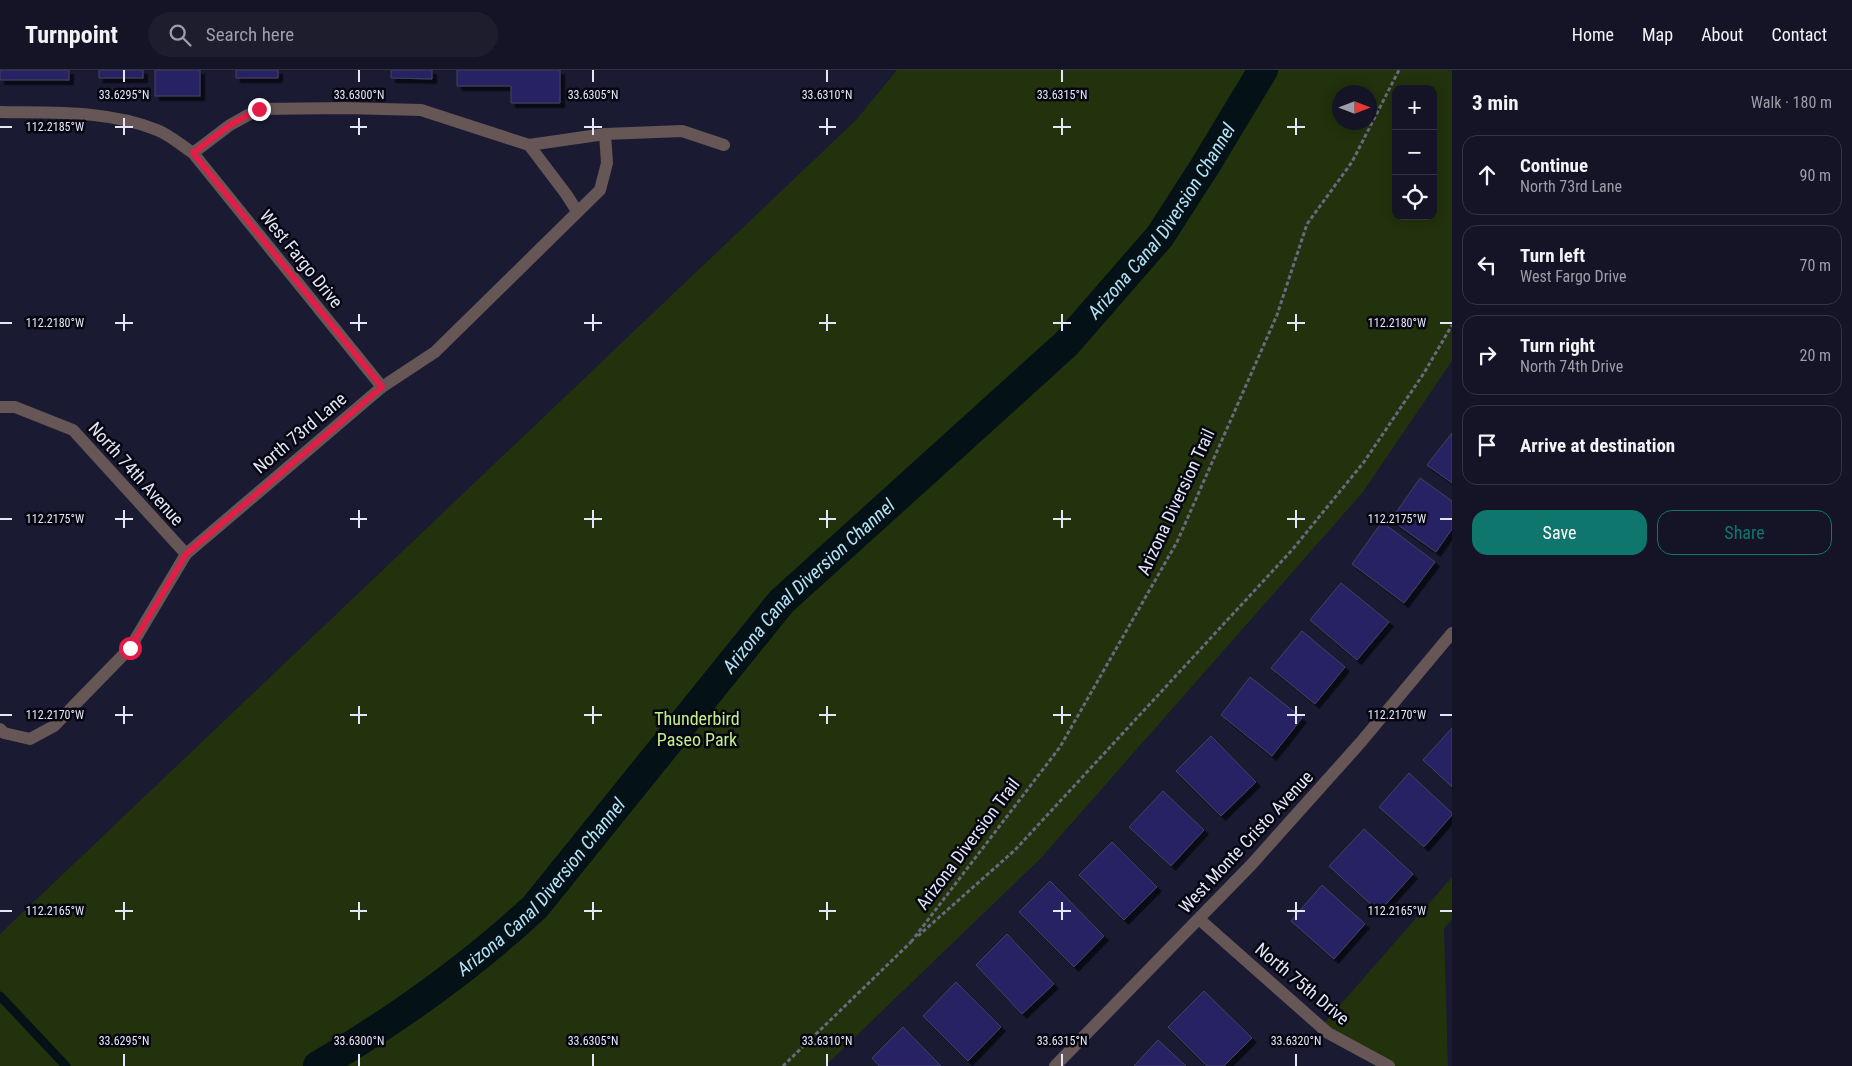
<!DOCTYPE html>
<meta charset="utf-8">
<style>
:root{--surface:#141426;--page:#1d1d2e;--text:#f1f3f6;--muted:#9d9ea7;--line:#333343;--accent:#0f766e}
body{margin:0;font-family:"Roboto Condensed",sans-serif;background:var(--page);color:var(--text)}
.controls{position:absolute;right:15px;top:15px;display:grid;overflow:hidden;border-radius:10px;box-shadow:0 2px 12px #0003}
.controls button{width:45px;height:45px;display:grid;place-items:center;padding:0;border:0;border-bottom:1px solid var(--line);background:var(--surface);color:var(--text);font:25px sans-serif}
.compass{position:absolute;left:1332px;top:15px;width:45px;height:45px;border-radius:50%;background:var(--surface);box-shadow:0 2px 12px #0003;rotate:90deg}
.stop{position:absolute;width:15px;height:15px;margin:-11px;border:4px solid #e11d48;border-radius:50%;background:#fff}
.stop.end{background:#e11d48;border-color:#fff;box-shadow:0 1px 5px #0008}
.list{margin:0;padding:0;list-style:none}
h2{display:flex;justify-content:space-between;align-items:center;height:65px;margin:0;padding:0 20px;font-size:21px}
h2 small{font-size:16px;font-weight:400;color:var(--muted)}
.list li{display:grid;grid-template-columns:32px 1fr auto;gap:15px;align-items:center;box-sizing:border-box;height:80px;margin:0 10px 10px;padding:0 10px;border:1px solid var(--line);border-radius:15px}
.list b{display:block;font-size:19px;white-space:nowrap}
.list p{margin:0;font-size:16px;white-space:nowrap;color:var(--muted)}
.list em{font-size:16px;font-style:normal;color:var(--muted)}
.actions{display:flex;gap:10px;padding:15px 20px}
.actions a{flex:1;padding:11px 0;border:1px solid var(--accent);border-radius:15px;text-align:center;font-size:18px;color:var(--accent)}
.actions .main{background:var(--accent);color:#fff}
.icon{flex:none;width:28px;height:28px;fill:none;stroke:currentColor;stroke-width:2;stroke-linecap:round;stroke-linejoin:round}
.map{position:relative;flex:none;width:1452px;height:996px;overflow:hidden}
header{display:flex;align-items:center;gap:30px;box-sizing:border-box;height:70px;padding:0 25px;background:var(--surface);border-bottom:1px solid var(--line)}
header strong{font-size:24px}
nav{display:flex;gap:28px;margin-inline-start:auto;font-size:18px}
.search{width:350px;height:45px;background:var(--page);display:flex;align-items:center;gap:12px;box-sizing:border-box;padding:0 18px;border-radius:28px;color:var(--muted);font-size:19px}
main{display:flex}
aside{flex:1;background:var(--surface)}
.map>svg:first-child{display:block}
.green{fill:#22320c;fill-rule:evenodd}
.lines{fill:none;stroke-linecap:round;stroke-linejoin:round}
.stream{stroke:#041116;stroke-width:9}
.canal{stroke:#041116;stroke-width:30}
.building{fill:#282164;stroke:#41435f;filter:url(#shadow)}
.path{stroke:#69697f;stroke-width:3;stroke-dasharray:4 2.5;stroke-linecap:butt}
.street{stroke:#665655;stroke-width:12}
.route{stroke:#e11d48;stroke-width:6}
.ticks{fill:none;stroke:#e4e5f7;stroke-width:2}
.labels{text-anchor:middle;stroke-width:5;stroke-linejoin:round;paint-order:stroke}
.street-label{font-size:18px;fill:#e4e5f7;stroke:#060610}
.park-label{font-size:18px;fill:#c1f088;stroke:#060610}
.water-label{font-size:19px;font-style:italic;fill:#b3e3f7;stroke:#060610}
.ticks-label{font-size:12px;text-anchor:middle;fill:#e4e5f7;stroke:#060610;stroke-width:5;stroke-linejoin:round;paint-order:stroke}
</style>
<header>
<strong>Turnpoint</strong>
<div class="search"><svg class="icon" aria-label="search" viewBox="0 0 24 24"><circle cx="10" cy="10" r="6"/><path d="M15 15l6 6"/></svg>Search here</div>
<nav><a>Home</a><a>Map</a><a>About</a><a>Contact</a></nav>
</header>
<main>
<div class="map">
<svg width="1452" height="996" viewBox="0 0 1452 996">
<defs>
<filter id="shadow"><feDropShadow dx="4.5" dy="4.5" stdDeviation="0" flood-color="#0009"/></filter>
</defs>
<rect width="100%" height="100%" fill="#1a1a32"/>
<g class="green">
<path d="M897 0H1452V291L1363 422 1041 788 825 996H0V864L856 50ZM1396 19H1433V146H1396ZM1340 22H1370V52H1340Z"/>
<path d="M1452 807V849L1444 859 1448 996H1389L1321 957Z"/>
</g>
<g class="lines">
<path class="stream" d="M0 926 66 996"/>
<path class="canal" id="s1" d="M318 996C396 950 469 898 535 837L781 532 1066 274 1160 166 1205 96 1263 0"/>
</g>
<g class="building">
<rect x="0" y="0" width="69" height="10"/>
<rect x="99" y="0" width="44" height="8"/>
<rect x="155" y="0" width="45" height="26"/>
<rect x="236" y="0" width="42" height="8"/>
<path d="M391 0H432V9L391 8Z"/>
<path d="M457 0H560V33H511V16H457Z"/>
<path d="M1452 363V413L1427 395Z"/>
<path d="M1420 408 1452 431V459L1436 482 1391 450Z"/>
<path d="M1382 452 1435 492 1404 533 1352 494Z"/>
<path d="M1341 513 1389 552 1357 590 1310 550Z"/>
<path d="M1302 561 1345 597 1315 634 1271 598Z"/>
<path d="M1250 607 1302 648 1272 686 1221 645Z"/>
<path d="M1452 658V717L1423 690Z"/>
<path d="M1211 666 1256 712 1221 746 1176 701Z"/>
<path d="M1409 703 1452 743V745L1424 777 1379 737Z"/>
<path d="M1163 721 1204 760 1171 796 1129 757Z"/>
<path d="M1364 759 1413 804 1379 842 1329 796Z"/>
<path d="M1112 772 1157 817 1124 850 1079 805Z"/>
<path d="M1050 811 1104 866 1074 897 1019 842Z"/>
<path d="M1322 815 1365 854 1334 889 1291 851Z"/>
<path d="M1007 864 1054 914 1022 944 976 895Z"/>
<path d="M956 912 1001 957 968 991 923 946Z"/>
<path d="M1204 921 1252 968 1224 996H1207L1168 957Z"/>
<path d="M903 957 941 996H879L872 988Z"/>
<path d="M1158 970 1186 996H1134Z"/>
</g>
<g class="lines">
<g class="path">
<path d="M918 866 1015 780 1292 480 1364 392 1424 303 1452 255"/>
<path d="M911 872 1060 677 1177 472 1277 245 1307 154 1352 92 1399 0"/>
<path d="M783 996 911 872"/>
</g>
<g class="street">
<path d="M0 42C52 43 108 40 157 60 170 65 182 76 193 83L382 317"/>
<path d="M529 75 566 124 577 141"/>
<path d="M193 83 230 55 259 39 345 38 421 40 529 75 605 64 682 61 724 75"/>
<path d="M0 337H15L73 360 186 484"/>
<path d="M0 659 4 663 30 669 54 656 130 578 186 484 382 317 435 282 600 120 607 93 605 64"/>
<path d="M1199 849 1328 963 1389 996"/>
<path d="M1055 996 1252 794 1361 672 1452 563"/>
</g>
</g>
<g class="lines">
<path class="route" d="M130 578 186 484 382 317 193 83 230 55 259 39"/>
</g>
<path class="ticks" d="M124 0V12M359 0V12M593 0V12M827 0V12M1062 0V12M124 48V65M359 48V65M593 48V65M827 48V65M1062 48V65M1296 48V65M0 57H12M115 57H133M350 57H367M584 57H602M819 57H836M1053 57H1071M1287 57H1305M124 244V261M359 244V261M593 244V261M827 244V261M1062 244V261M1296 244V261M0 253H12M115 253H133M350 253H367M584 253H602M819 253H836M1053 253H1071M1287 253H1305M1440 253H1452M124 440V458M359 440V458M593 440V458M827 440V458M1062 440V458M1296 440V458M0 449H12M115 449H133M350 449H367M584 449H602M819 449H836M1053 449H1071M1287 449H1305M1440 449H1452M124 636V654M359 636V654M593 636V654M827 636V654M1062 636V654M1296 636V654M0 645H12M115 645H133M350 645H367M584 645H602M819 645H836M1053 645H1071M1287 645H1305M1440 645H1452M124 832V850M359 832V850M593 832V850M827 832V850M1062 832V850M1296 832V850M0 841H12M115 841H133M350 841H367M584 841H602M819 841H836M1053 841H1071M1287 841H1305M1440 841H1452M124 984V996M359 984V996M593 984V996M827 984V996M1062 984V996M1296 984V996"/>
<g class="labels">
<g class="street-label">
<text transform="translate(301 189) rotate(51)" y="6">West Fargo Drive</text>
<text transform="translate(300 363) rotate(-40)" y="6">North 73rd Lane</text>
<text transform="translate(136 404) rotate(48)" y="6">North 74th Avenue</text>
<text transform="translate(1176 432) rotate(-65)" y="6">Arizona Diversion Trail</text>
<text transform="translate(1246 772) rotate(-47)" y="6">West Monte Cristo Avenue</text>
<text transform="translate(968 774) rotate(-53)" y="6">Arizona Diversion Trail</text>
<text transform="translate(1302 914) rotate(40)" y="6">North 75th Drive</text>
</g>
<g class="park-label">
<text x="697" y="655">Thunderbird<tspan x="697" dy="21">Paseo Park</tspan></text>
</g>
<g class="water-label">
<text dy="7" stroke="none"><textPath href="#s1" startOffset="1202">Arizona Canal Diversion Channel</textPath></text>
<text dy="7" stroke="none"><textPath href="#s1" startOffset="692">Arizona Canal Diversion Channel</textPath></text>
<text dy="7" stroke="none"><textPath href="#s1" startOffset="288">Arizona Canal Diversion Channel</textPath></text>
</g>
</g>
<g class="ticks-label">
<text x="124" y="29">33.6295°N</text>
<text x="359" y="29">33.6300°N</text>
<text x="593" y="29">33.6305°N</text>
<text x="827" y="29">33.6310°N</text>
<text x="1062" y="29">33.6315°N</text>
<text x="55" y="61">112.2185°W</text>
<text x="1397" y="257">112.2180°W</text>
<text x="55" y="257">112.2180°W</text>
<text x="1397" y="453">112.2175°W</text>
<text x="55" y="453">112.2175°W</text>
<text x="1397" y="649">112.2170°W</text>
<text x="55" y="649">112.2170°W</text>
<text x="1397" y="845">112.2165°W</text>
<text x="55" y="845">112.2165°W</text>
<text x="124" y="975">33.6295°N</text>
<text x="359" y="975">33.6300°N</text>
<text x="593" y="975">33.6305°N</text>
<text x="827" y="975">33.6310°N</text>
<text x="1062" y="975">33.6315°N</text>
<text x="1296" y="975">33.6320°N</text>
</g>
</svg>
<div class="controls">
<button>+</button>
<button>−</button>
<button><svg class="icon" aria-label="locate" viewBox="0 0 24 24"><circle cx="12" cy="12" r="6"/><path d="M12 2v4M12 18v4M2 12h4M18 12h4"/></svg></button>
</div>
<svg class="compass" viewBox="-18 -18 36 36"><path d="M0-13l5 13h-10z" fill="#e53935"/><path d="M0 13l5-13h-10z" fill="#9d9ea7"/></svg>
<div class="stop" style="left:130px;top:578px"></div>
<div class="stop end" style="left:259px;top:39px"></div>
</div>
<aside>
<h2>3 min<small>Walk · 180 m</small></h2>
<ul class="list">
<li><svg class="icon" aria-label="ahead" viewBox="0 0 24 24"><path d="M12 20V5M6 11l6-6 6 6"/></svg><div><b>Continue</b><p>North 73rd Lane</p></div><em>90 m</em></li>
<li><svg class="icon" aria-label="left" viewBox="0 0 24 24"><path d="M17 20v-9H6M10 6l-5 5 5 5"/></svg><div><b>Turn left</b><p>West Fargo Drive</p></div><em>70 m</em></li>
<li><svg class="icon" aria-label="right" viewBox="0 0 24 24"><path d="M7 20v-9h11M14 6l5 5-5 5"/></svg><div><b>Turn right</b><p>North 74th Drive</p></div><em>20 m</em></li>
<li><svg class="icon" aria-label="arrive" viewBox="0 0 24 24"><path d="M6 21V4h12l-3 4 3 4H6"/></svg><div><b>Arrive at destination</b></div></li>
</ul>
<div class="actions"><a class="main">Save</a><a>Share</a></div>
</aside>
</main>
